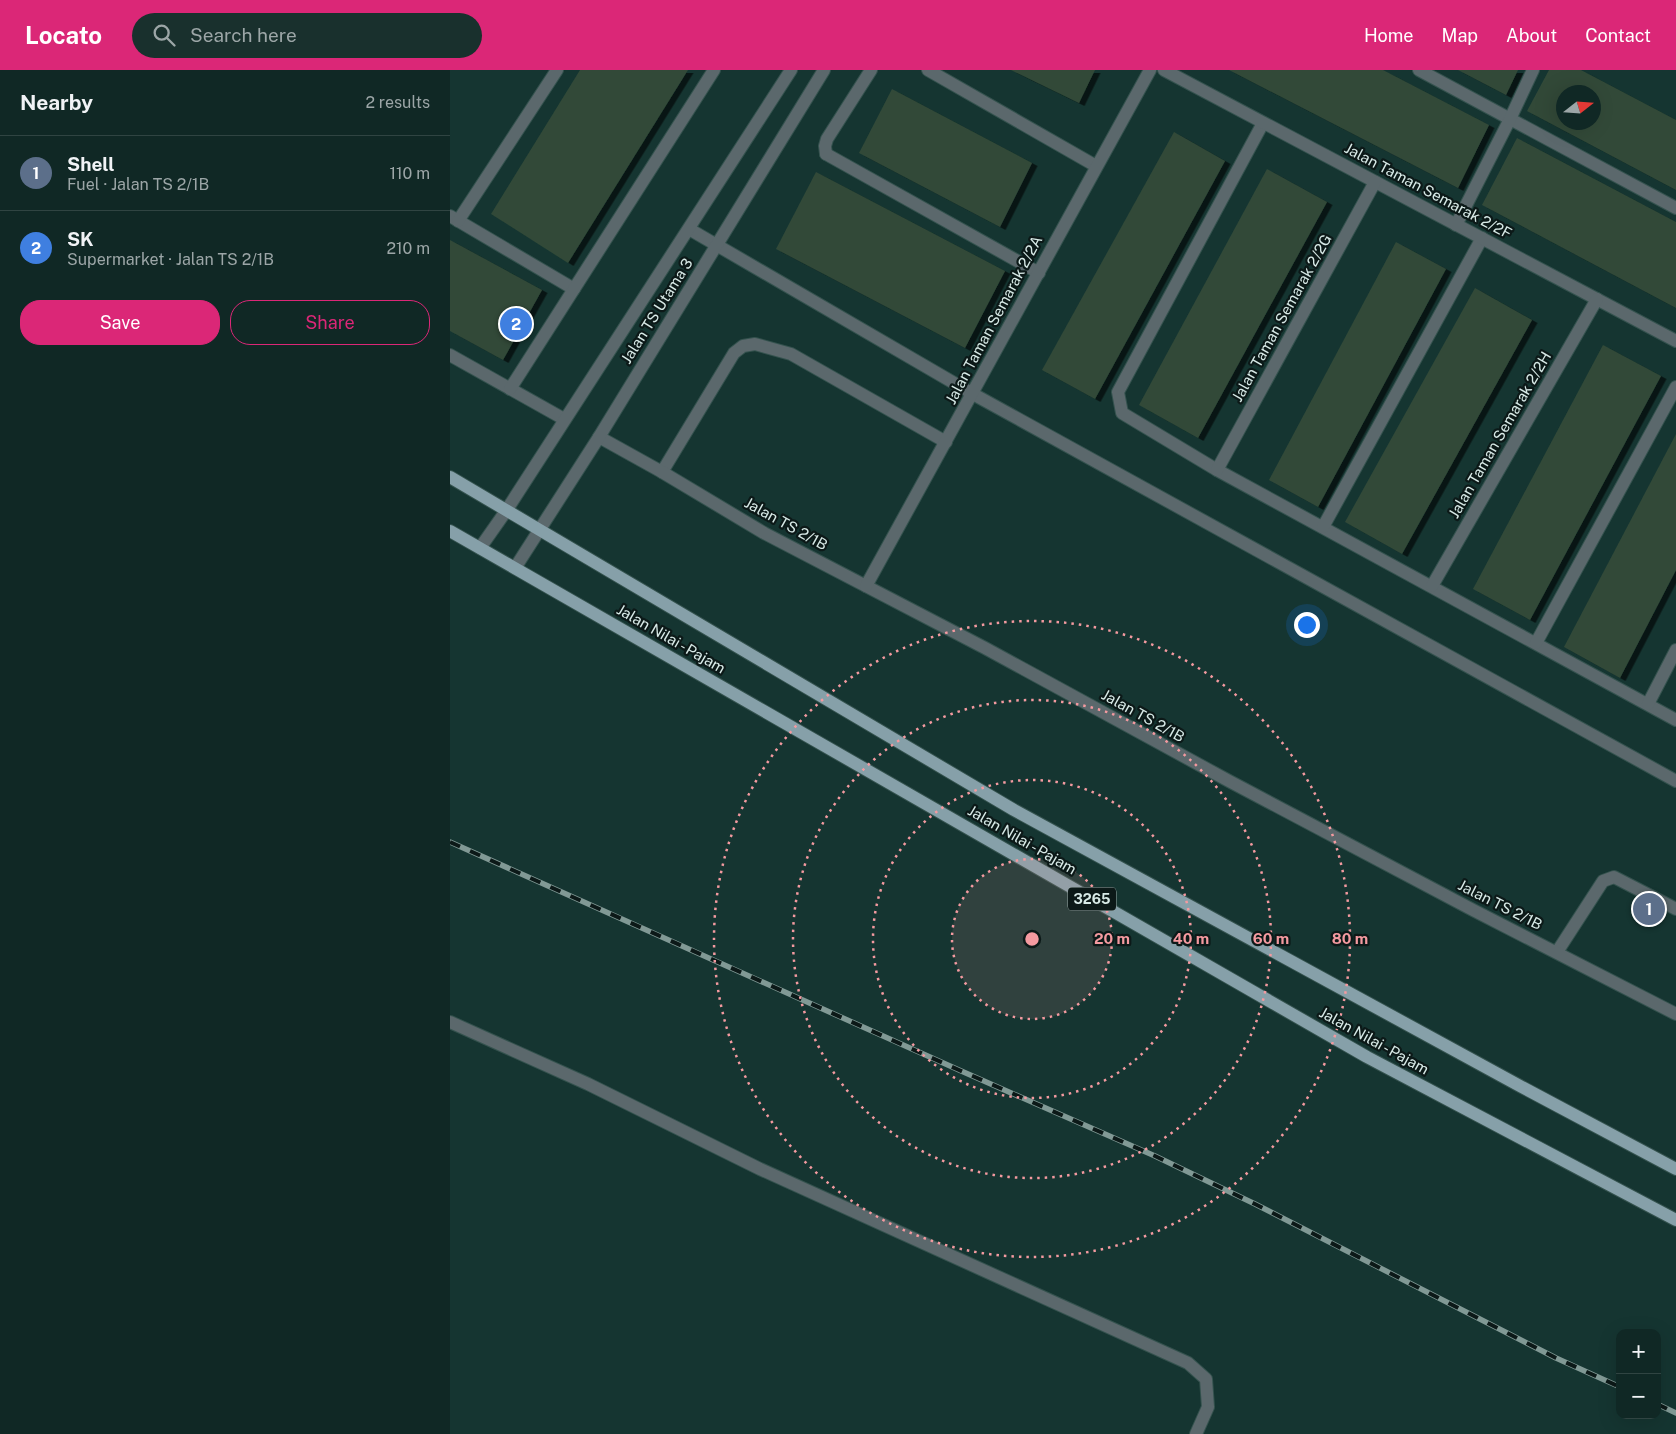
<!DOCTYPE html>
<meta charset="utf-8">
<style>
:root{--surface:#102825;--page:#19302d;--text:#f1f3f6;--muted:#9ca6a7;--line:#304442;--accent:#db2777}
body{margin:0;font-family:"Public Sans",sans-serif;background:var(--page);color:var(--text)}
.controls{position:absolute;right:15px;bottom:15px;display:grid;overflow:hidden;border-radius:10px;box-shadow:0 5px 20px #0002}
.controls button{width:45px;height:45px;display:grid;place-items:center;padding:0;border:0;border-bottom:1px solid var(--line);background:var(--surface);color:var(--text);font:25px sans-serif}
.compass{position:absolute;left:1106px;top:15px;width:45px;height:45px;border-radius:50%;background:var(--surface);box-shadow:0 5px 20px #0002;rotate:73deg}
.you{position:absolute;left:856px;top:554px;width:18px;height:18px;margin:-12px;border:4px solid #fff;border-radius:50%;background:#1a73e8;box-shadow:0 0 0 8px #1a73e833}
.badge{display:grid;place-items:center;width:32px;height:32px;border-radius:50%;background:var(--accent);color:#fff;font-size:16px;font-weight:700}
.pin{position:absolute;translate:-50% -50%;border:2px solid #fff;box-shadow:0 1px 5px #0006}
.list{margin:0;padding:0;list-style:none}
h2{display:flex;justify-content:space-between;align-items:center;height:65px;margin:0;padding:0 20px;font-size:21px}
h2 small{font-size:16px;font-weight:400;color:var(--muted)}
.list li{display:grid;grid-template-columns:32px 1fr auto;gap:15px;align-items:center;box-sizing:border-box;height:75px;padding:0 20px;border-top:1px solid var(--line)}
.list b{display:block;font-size:19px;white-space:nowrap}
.list p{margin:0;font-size:16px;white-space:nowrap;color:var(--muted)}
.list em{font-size:16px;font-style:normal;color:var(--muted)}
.actions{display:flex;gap:10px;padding:15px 20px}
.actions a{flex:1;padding:11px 0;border:1px solid var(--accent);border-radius:20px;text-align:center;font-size:18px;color:var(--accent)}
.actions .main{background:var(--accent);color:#fff}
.icon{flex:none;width:28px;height:28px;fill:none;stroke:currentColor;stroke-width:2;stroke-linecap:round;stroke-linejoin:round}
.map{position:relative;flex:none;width:1226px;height:1364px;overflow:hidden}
header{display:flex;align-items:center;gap:30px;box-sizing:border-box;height:70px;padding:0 25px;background:var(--accent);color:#fff}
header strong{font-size:24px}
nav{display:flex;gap:28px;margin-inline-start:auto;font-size:18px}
.search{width:350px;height:45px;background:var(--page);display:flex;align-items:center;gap:12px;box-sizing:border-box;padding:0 18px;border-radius:28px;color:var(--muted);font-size:19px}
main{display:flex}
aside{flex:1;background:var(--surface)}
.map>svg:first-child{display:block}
.building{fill:#314938;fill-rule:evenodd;filter:url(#shadow)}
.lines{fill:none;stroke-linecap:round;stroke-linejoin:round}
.service-casing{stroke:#34524e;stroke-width:14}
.minor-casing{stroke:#34524e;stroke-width:14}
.tertiary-casing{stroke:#34524e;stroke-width:14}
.primary-casing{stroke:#34524e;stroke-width:14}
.service{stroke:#5b686c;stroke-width:12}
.minor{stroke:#5b686c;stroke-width:12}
.tertiary{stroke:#5b686c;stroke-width:12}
.primary{stroke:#86a0a9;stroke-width:12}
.rail-casing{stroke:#819995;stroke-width:5.5}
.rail{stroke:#0c1918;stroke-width:4;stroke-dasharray:11;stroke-linecap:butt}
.ring{fill:none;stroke:#f49aa0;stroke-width:2.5;stroke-dasharray:2.5 5}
.labels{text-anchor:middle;stroke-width:4.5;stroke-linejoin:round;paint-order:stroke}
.shield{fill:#0c1918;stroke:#9baba9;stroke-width:1}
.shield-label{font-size:14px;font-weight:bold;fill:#d8eae7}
.street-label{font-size:15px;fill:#d8eae7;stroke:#0c1918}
.centre{fill:#f49aa0;stroke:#0c1918;stroke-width:2.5}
.ring-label{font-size:15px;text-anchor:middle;font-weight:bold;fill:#f49aa0;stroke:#0c1918;stroke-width:4.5;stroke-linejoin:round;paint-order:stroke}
</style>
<header>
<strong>Locato</strong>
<div class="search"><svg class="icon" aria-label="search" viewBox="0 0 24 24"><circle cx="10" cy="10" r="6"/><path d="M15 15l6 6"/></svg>Search here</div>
<nav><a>Home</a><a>Map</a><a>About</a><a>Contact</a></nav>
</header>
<main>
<aside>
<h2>Nearby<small>2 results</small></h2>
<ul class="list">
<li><span class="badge" style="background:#5c6f8a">1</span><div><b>Shell</b><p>Fuel · Jalan TS 2/1B</p></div><em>110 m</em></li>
<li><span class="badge" style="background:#3f7fe0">2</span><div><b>SK</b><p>Supermarket · Jalan TS 2/1B</p></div><em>210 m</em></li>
</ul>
<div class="actions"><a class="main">Save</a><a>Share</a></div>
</aside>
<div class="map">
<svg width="1226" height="1364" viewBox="0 0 1226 1364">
<defs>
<filter id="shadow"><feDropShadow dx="5.5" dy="3" stdDeviation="0" flood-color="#0009"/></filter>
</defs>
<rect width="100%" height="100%" fill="#153531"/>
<g class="building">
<path d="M130 0H238L118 193 41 144Z"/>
<path d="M561 0H645L629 33Z"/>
<path d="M779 0H933L1039 55 1008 118Z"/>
<path d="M1008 0H1068L1056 25Z"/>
<path d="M1099 0H1131L1226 50V120L1077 41ZM1114 22H1144V52H1114Z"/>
<path d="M442 19 582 93 550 157 409 83Z"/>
<path d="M724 62 775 91 645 329 592 300Z"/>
<path d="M1067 68 1226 152V238L1032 135Z"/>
<path d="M817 99 877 132 748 368 689 335Z"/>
<path d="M366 102 555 201 515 278 326 179Z"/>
<path d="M0 170 92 220 53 290 0 261Z"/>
<path d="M946 172 996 199 868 437 819 410Z"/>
<path d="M1025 218 1082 250 952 484 895 452Z"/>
<path d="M1153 275 1211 306 1080 550 1023 519Z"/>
<path d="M1226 364V500L1170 608 1114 577Z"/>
</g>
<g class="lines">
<g class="service-casing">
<g id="service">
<path d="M969 0 1226 138"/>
<path d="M813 53 668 322 672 343 767 400 1226 650"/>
<path d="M376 84 589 203"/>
<path d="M0 146 124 219"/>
<path d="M8 151 107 0"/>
<path d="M1006 155 1060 49 1083 0"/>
<path d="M212 402 284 283 293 276 305 274 341 284 496 372"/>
<path d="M873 457 1032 168"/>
<path d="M1086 573 1226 317"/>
<path d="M1107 882 1153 811 1164 807 1226 839"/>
<path d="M0 952 138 1014 310 1099 738 1293 756 1309 758 1337 746 1364"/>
</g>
</g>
<g class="minor-casing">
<g id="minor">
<path d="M478 0 646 96"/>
<path d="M714 0 1226 271"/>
<path d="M376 84 375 76 377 69 421 0"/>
<path d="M239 159 523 324 1226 711"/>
<path d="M0 285 114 349"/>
<path d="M60 319 264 0"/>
<path d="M149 367 212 402 314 463 535 578 779 711 1023 840 1226 944"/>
<path d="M767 400 925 112"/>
<path d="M416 516 700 0"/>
<path d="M982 516 1147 229"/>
<path d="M1198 634 1226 580"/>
</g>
</g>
<g class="tertiary-casing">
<g id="tertiary">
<path d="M30 478 56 441 341 0"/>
<path d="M65 498 149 367 374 0"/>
</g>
</g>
<g class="primary-casing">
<g id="primary">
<path d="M0 407 564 740 1070 1016 1226 1099"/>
<path d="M0 461 917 987 1226 1150"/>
</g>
</g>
<use href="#service" class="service"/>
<use href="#minor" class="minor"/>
<use href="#tertiary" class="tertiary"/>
<use href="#primary" class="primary"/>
<g class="rail-casing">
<g id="rail">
<path d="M0 772 509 1000 705 1086 805 1134 1106 1288 1170 1317"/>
<path d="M1207 1334 1226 1343"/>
</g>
</g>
<use href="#rail" class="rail"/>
</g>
<circle cx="582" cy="869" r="80" fill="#f49aa0" fill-opacity=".12"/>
<g class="ring">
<circle cx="582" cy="869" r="80"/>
<circle cx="582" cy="869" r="159"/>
<circle cx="582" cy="869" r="239"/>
<circle cx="582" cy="869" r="318"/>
</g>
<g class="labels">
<rect class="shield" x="618" y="817.5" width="48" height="23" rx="4"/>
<g class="shield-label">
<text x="642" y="834">3265</text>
</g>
<g class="street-label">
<text transform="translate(978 121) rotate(28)" y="5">Jalan Taman Semarak 2/2F</text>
<text transform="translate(207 241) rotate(-58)" y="5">Jalan TS Utama 3</text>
<text transform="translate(832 248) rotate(-61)" y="5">Jalan Taman Semarak 2/2G</text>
<text transform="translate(544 250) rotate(-62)" y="5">Jalan Taman Semarak 2/2A</text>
<text transform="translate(1050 365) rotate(-60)" y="5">Jalan Taman Semarak 2/2H</text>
<text transform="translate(336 454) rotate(29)" y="5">Jalan TS 2/1B</text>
<text transform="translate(221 569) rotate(30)" y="5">Jalan Nilai - Pajam</text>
<text transform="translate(693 646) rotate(29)" y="5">Jalan TS 2/1B</text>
<text transform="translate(572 770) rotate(30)" y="5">Jalan Nilai - Pajam</text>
<text transform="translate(1050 835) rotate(27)" y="5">Jalan TS 2/1B</text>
<text transform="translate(924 971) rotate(29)" y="5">Jalan Nilai - Pajam</text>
</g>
</g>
<circle cx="582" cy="869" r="8" class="centre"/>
<g class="ring-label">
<text x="662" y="874">20 m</text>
<text x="741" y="874">40 m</text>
<text x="821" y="874">60 m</text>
<text x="900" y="874">80 m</text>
</g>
</svg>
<div class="controls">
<button>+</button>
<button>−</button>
</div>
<svg class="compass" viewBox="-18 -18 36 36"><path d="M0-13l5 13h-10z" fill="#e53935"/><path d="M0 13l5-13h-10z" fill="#9ca6a7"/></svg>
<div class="you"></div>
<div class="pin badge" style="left:1199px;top:839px;background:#5c6f8a">1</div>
<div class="pin badge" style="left:66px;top:254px;background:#3f7fe0">2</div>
</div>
</main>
